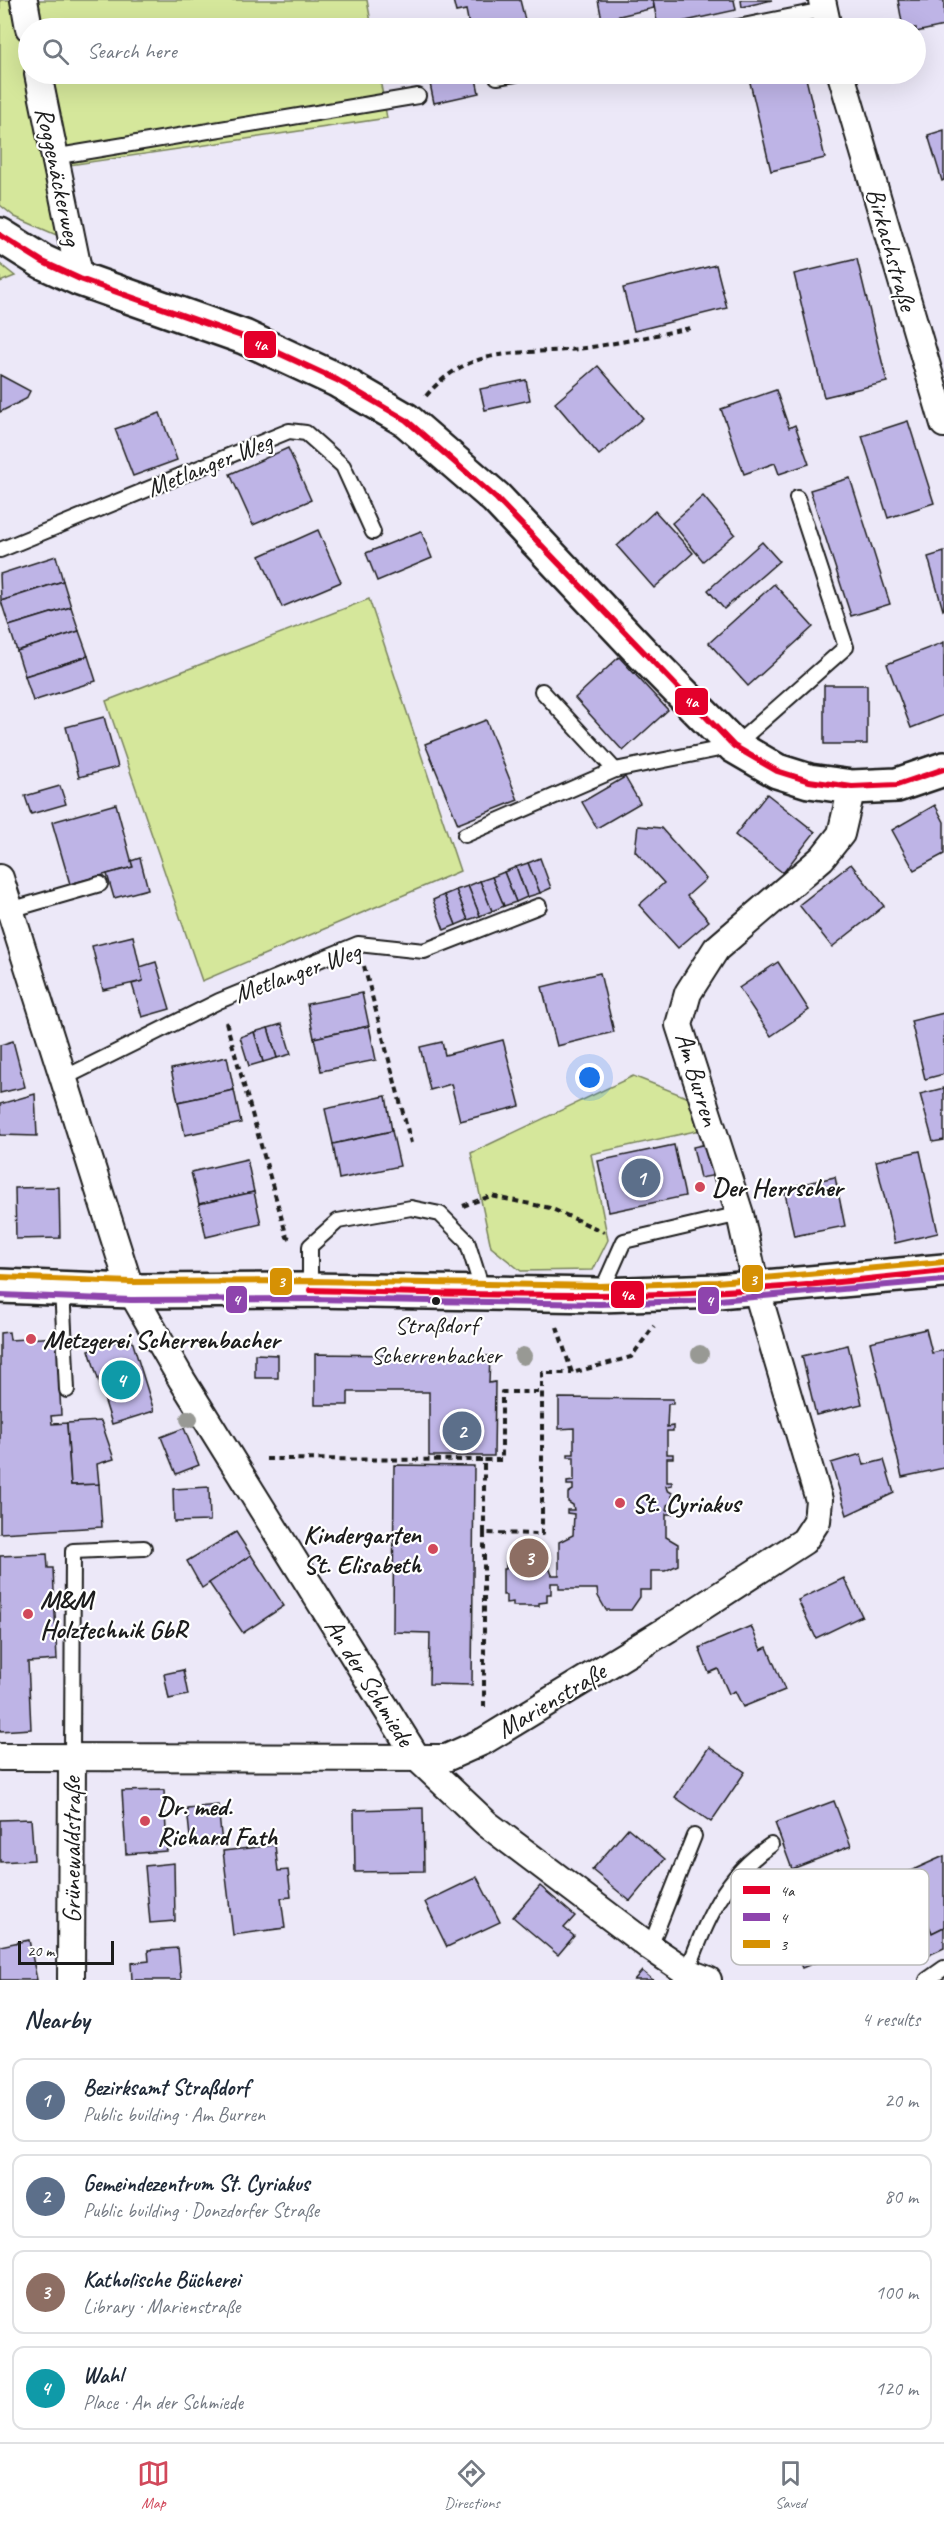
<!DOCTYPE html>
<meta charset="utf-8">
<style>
:root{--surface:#fff;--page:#f2f2f3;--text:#1f2937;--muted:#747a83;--line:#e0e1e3;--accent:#d1495b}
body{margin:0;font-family:Caveat,sans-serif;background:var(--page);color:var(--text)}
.scale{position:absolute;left:18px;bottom:15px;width:96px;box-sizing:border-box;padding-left:6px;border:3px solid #1c1c1c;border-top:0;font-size:16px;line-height:21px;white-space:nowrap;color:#1c1c1c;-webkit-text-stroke:4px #fff;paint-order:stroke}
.you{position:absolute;left:590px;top:1078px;width:21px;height:21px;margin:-15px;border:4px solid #fff;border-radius:50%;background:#1a73e8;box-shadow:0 0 0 9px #1a73e833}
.badge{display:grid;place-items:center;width:39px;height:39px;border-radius:50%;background:var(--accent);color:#fff;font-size:20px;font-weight:700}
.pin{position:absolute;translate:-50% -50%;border:3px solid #fff;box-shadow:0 2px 6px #0006}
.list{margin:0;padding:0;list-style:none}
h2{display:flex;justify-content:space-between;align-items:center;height:78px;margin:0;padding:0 24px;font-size:26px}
h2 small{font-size:20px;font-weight:400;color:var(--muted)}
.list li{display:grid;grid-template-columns:39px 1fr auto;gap:18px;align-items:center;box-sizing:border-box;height:84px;margin:0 12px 12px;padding:0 12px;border:2px solid var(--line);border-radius:12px}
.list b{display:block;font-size:22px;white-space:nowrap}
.list p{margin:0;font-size:20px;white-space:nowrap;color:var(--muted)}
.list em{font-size:20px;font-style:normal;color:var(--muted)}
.icon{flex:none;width:33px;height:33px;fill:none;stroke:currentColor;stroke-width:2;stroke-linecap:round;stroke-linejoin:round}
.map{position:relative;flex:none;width:944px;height:1980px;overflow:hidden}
.search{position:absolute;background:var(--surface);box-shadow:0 6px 24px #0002;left:18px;right:18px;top:18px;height:66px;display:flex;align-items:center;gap:15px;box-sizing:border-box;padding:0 21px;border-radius:33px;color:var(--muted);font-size:22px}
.sheet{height:462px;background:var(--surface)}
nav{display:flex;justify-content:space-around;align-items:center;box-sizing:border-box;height:84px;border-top:2px solid var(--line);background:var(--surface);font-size:16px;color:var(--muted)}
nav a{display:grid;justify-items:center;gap:3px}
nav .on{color:var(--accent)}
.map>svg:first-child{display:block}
.green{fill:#d5e79b;stroke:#78825c;stroke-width:1.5}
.building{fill:#beb4e6;stroke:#1c1c1c;stroke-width:1.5}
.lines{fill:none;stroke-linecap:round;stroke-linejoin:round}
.lane-casing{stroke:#1c1c1c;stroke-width:18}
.street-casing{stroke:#1c1c1c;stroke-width:30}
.secondary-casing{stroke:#1c1c1c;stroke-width:38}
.path{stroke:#1c1c1c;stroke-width:4;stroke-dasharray:6 4.5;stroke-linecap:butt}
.lane{stroke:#fff;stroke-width:14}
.street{stroke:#fff;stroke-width:26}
.secondary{stroke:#fff;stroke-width:33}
.bus-1-casing{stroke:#fff;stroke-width:10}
.bus-2-casing{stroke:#fff;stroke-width:10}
.bus-3-casing{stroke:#fff;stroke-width:10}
.bus-1{stroke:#e4002b;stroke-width:6}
.bus-2{stroke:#8e44ad;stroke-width:6}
.bus-3{stroke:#d69104;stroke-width:6}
.tree{fill:#989994}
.poi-dot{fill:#d1495b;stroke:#fff;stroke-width:2}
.bus-dot{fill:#1c1c1c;stroke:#fff;stroke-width:2}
.labels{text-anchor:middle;stroke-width:4.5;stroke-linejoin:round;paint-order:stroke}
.bus-label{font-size:24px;fill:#1c1c1c;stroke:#fff}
.street-label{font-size:26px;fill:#1c1c1c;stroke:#fff}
.poi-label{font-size:26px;font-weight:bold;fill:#1c1c1c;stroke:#fff;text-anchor:start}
.key{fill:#fff;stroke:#bbb;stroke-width:1.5}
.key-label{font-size:16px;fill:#1c1c1c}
.line-badge{stroke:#fff;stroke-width:2}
.badge-label{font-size:16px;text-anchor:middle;font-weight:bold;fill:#fff}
</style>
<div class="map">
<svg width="944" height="1980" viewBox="0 0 944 1980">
<rect width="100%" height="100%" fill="#ece8f8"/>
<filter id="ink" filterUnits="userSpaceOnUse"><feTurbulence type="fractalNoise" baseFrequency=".0167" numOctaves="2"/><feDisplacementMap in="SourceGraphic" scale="12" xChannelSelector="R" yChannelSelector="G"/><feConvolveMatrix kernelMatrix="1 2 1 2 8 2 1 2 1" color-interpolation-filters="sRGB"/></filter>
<g filter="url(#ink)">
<g class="green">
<path d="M0 0H23L28 31V74L61 237 15 217 0 205Z"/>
<path d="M38 0H367L372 28H44Z"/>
<path d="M52 74H379L387 118 70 165Z"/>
<path d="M0 264 15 276 0 282Z"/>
<path d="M369 599 460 871 202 981 106 701Z"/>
<path d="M633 1076 694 1100 700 1130 591 1154 608 1240 593 1270 521 1271 491 1247 471 1153Z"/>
</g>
<g class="building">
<path d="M453 0H520L527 28H477L476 24 469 25 466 10 456 12Z"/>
<path d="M598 0H653L654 8 602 20Z"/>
<path d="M653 0H734L736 10 658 27Z"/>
<path d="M741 0H772L742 7Z"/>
<path d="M898 0H944V26L916 32V28H903Z"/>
<path d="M428 74H475L479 93 434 103Z"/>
<path d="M748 74H805L825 158 771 171Z"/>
<path d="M944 130V180L942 181 928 135Z"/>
<path d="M857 259 887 382 824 397 794 274Z"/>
<path d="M716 265 727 308 634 331 623 288Z"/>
<path d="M598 366 643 418 599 455 555 403Z"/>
<path d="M0 375 30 391 26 399 0 412Z"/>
<path d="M526 380 530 400 485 410 480 389Z"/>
<path d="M776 390 789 428 795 425 809 464 779 474 775 463 744 474 721 409Z"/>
<path d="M160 413 177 460 133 476 115 429Z"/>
<path d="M908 421 934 503 888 518 862 436Z"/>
<path d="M288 448 311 500 253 525 230 474Z"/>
<path d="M850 478 890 604 851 616 810 490Z"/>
<path d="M703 496 735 534 703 561 672 523Z"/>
<path d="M655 511 693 553 654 588 617 546Z"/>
<path d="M318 530 341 582 282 607 260 556Z"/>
<path d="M421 531 432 558 377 581 366 553Z"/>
<path d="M762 542 779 561 724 609 708 590Z"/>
<path d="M944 552V609L943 610 928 557Z"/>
<path d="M56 556 63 581 1 601 0 574Z"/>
<path d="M63 581 71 607 9 626 1 601Z"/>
<path d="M774 584 813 627 748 686 709 643Z"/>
<path d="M71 607 79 631 17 651 9 626Z"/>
<path d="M79 631 88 656 25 676 17 651Z"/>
<path d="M944 642V715L911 728 887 664Z"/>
<path d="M88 656 96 681 33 701 25 676Z"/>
<path d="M619 657 668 710 623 751 575 698Z"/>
<rect x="824" y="685" width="43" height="59"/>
<path d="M104 717 118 767 79 777 66 727Z"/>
<path d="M486 720 518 800 458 824 425 744Z"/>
<path d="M625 777 640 803 597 828 582 802Z"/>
<path d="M60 786 66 804 31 814 25 796Z"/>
<path d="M767 794 815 832 783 873 735 835Z"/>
<path d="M116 804 133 867 70 884 52 822Z"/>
<path d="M935 805 944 822V854L914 870 892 830Z"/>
<path d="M638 826 661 828 706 879 687 896 709 921 678 948 639 905 664 883 635 851Z"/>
<path d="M140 858 148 889 114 898 107 874 133 867 131 861Z"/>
<path d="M540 858 551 888 540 893 528 863Z"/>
<path d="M528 863 540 893 527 897 516 867Z"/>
<path d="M851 864 884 906 832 947 799 905Z"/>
<path d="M516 867 527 897 516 902 504 872Z"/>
<path d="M504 872 516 902 504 906 492 877Z"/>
<path d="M492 877 504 906 492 911 480 881Z"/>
<path d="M480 881 492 911 480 916 468 886Z"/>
<path d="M468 886 480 916 468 920 456 890Z"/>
<path d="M456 890 468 920 456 925 444 895Z"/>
<path d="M444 895 456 925 444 930 433 900Z"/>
<path d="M133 936 143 981 103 990 92 946Z"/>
<path d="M156 962 170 1009 142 1017 132 984 143 981 140 967Z"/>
<path d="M778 962 809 1010 771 1036 739 988Z"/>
<path d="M600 973 614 1032 557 1046 542 987Z"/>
<path d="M362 993 369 1026 314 1038 307 1004Z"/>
<path d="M944 1013V1074L925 1079 911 1021Z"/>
<path d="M282 1024 291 1054 277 1058 268 1028Z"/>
<path d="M369 1026 376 1060 321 1071 314 1038Z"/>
<path d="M268 1028 277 1058 263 1062 254 1032Z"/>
<path d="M254 1032 263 1062 249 1066 240 1037Z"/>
<path d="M503 1040 520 1106 460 1121 451 1084 430 1090 420 1047 442 1042 445 1055Z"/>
<path d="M13 1041 25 1087 0 1093V1045Z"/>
<path d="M227 1057 234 1090 178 1102 171 1069Z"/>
<path d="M944 1088V1140L933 1142 920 1094Z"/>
<path d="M234 1090 241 1123 185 1135 178 1102Z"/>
<path d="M35 1094 37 1136 0 1135V1104Z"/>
<path d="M386 1096 392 1131 333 1144 325 1109Z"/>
<path d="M392 1131 400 1166 339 1179 333 1144Z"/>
<path d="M711 1143 717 1175 700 1178 693 1147Z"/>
<path d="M674 1145 685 1196 609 1212 598 1161Z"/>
<path d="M920 1151 938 1233 895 1243 876 1161Z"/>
<path d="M247 1159 254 1192 199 1204 191 1172Z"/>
<path d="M835 1177 845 1226 794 1236 784 1188Z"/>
<path d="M59 1187 60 1238 16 1239 15 1188Z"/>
<path d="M254 1192 261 1224 206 1237 199 1204Z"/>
<path d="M926 1329 932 1353 944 1350V1468L902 1477 870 1342Z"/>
<path d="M9 1332 10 1340 57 1337 61 1415 51 1416 52 1424 67 1423 71 1485 99 1484 102 1527 0 1533V1333Z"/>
<path d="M131 1337 154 1411 112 1424 89 1350Z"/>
<path d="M848 1345 862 1404 816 1415 802 1356Z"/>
<path d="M255 1354 278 1355V1378H255Z"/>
<path d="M315 1354 490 1356 489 1383 495 1382 494 1456H429V1392H348V1405H315Z"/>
<path d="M559 1398 673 1399V1404H668L667 1427 673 1426V1431H667V1454H673V1458H667V1482H672V1485L666 1486 667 1490 672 1493V1502L667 1505 666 1510H672V1514H666V1537L678 1544V1565L665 1571H651V1590H640V1597L631 1610H606L598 1596 597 1589H559V1583H551V1594H547V1602L539 1603V1606H513V1602L506 1603V1595H503V1569H506V1562H514L513 1557 540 1558 539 1562H547L552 1575H559V1542L573 1535 574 1514 567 1513V1510H574L573 1505 568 1502V1493L573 1490V1485H567V1482L574 1481V1457H568V1454H574V1428L559 1429Z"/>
<path d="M101 1421 114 1459 97 1464 99 1484 71 1485 67 1423Z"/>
<path d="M184 1428 199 1465 176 1474 161 1437Z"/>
<path d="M861 1454 864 1465 884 1460 894 1493 847 1515 831 1463Z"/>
<path d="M394 1465 474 1466 472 1685 429 1684 430 1633 393 1632Z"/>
<path d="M209 1487 210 1521 174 1522 173 1489Z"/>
<path d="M236 1532 251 1555 202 1588 187 1561Z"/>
<path d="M47 1554 48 1568H53L57 1660 28 1662 31 1729 0 1731V1556Z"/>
<path d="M251 1555 284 1606 243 1633 209 1583Z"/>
<path d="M844 1578 862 1616 816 1638 798 1600Z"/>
<path d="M751 1626 761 1650 767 1647 785 1690 743 1707 735 1691 729 1694 718 1669 709 1673 699 1648Z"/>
<path d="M183 1670 188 1695 169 1699 164 1674Z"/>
<path d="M709 1747 745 1772 711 1822 675 1797Z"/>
<path d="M164 1790 167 1851 126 1854 122 1791Z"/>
<path d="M834 1801 851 1846 792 1869 775 1823Z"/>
<path d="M218 1805 222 1844 191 1847 187 1808Z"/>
<path d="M423 1808 424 1871 355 1872 354 1810Z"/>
<path d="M31 1819 34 1860 0 1862V1820Z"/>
<path d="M628 1828 665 1859 630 1901 592 1870Z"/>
<path d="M275 1845 278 1871 288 1870 291 1897 281 1898 285 1928 233 1935 223 1851Z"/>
<path d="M944 1856V1927L932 1933 906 1873Z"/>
<path d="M174 1863 175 1921 150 1923 145 1866Z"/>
<path d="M477 1877 500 1922 447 1947 425 1902Z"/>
<path d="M540 1886 575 1916 564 1928 574 1936 558 1955 513 1917Z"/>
<path d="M844 1920 855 1946 802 1968 791 1942Z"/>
<path d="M927 1921 932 1933 944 1927V1948L914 1962 901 1932Z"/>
<path d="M29 1940 37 1980H0V1946Z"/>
<path d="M178 1948 181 1980H132L131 1963 149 1961 148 1950Z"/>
<path d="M642 1971 653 1980H634Z"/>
</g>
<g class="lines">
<g class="lane-casing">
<g id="lane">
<path d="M733 28 823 10"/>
<path d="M497 77 515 74"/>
<path d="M53 157 418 96"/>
<path d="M0 550 289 431 306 433 343 466 373 532"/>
<path d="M542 691 615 770"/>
<path d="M465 835 615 770 734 746 846 647 797 498"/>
<path d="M10 910 100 884"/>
<path d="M64 1078 219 1001 358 944 424 951 539 906"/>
<path d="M62 1288 67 1390"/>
<path d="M310 1290V1246L338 1221 411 1208 440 1214 467 1241 483 1292"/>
<path d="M600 1295 624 1241 740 1214"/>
<path d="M72 1757 73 1551 144 1548"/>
<path d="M650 1947 694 1836"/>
<path d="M687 1972C707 1920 723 1877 771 1845"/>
<path d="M927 1980 944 1968"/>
</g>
</g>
<g class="street-casing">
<g id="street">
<path d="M24 0 29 28"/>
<path d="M822 0 828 28"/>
<path d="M38 74 80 279"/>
<path d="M841 74 944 424"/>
<path d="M0 878 131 1291 182 1380 417 1758 487 1824 650 1947 687 1972 708 1980"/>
<path d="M0 1757 446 1758 484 1741 668 1629 804 1541 817 1521 819 1500 756 1288 740 1214 679 1025 688 993 716 949 822 858 841 834 852 787"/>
<path d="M71 1980 72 1757"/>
</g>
</g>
<g class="secondary-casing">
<g id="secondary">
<path d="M0 235 43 262 80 279 244 337 337 380 406 420 496 498 644 655 734 746 777 771 809 781 852 787 897 785 944 769"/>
<path d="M0 1286 131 1291 310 1290 600 1295 718 1291 944 1271"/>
</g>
</g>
<g class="path">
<path d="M426 396C469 345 518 355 578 349 616 344 654 335 691 328"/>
<path d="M364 966 411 1143"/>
<path d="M226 1022 287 1237 290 1238"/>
<path d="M463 1206 491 1196 550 1208 604 1232"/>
<path d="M557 1327 572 1373 631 1357 654 1326"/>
<path d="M266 1459 484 1460"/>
<path d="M484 1533V1460H502V1392H542"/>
<path d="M484 1707V1533L542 1534V1373H572"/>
</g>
<use href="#lane" class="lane"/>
<use href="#street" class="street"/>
<use href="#secondary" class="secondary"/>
<g class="bus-1-casing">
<g id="bus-1">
<path d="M0 235 43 262 80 279 244 337 337 380 406 420 496 498 734 746 777 771 809 781 852 787 897 785 944 769"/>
<path d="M310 1290C428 1293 546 1297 664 1294 757 1291 851 1281 944 1271"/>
</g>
</g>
<g class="bus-2-casing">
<path id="bus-2" d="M0 1295 131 1300 310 1299 600 1304 719 1300 944 1280"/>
</g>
<g class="bus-3-casing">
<path id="bus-3" d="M0 1277 131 1282 310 1281 600 1286 717 1282 943 1262"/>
</g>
<use href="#bus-1" class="bus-1"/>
<use href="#bus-2" class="bus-2"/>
<use href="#bus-3" class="bus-3"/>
</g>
<g class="tree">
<circle cx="700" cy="1354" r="9"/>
<circle cx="523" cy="1356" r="9"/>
<circle cx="189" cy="1419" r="9"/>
</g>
</g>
<g class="poi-dot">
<circle cx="700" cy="1187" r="6"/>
<circle cx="31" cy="1339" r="6"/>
<circle cx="620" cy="1503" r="6"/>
<circle cx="433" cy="1549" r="6"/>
<circle cx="28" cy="1614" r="6"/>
<circle cx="145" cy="1821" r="6"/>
</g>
<circle class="bus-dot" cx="436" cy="1301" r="5"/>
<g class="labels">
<g class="bus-label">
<text x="436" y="1333">Straßdorf<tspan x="436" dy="30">Scherrenbacher</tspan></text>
</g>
<g class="street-label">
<text transform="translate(59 176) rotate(78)" y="9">Roggenäckerweg</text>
<text transform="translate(892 249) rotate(74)" y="9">Birkachstraße</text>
<text transform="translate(209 464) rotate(-22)" y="9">Metlanger Weg</text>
<text transform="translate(297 972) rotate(-20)" y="9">Metlanger Weg</text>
<text transform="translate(698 1079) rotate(73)" y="9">Am Burren</text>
<text transform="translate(370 1682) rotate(58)" y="9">An der Schmiede</text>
<text transform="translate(551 1700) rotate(-31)" y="9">Marienstraße</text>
<text transform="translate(71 1850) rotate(-90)" y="9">Grünewaldstraße</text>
</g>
<g class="poi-label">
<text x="712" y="1196">Der Herrscher</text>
<text x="43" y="1348">Metzgerei Scherrenbacher</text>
<text x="632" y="1512">St. Cyriakus</text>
<text x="421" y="1543" text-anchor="end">Kindergarten<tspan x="421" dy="30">St. Elisabeth</tspan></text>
<text x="40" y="1608">M&amp;M<tspan x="40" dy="30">Holztechnik GbR</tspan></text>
<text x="157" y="1815">Dr. med.<tspan x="157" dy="30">Richard Fath</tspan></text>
</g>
</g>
<rect x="731" y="1869" width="198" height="96" rx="9" class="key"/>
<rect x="743" y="1886" width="27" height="8" fill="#e4002b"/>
<rect x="743" y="1913" width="27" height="8" fill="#8e44ad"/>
<rect x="743" y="1940" width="27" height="8" fill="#d69104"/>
<g class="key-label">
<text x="780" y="1896">4a</text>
<text x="780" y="1923">4</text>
<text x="780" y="1950">3</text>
</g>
<g class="line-badge">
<rect x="243" y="330" width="34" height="29" rx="6" fill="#e4002b"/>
<rect x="674" y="687" width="35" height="29" rx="6" fill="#e4002b"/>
<rect x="741" y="1264" width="23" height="29" rx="6" fill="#d69104"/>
<rect x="269" y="1267" width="24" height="29" rx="6" fill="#d69104"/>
<rect x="610" y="1280" width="35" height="29" rx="6" fill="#e4002b"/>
<rect x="225" y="1285" width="23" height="29" rx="6" fill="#8e44ad"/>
<rect x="697" y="1286" width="23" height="29" rx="6" fill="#8e44ad"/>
</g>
<g class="badge-label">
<text x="260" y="350">4a</text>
<text x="691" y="707">4a</text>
<text x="753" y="1285">3</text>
<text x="281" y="1287">3</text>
<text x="627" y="1300">4a</text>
<text x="236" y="1305">4</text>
<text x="709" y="1306">4</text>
</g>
</svg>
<div class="scale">20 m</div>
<div class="you"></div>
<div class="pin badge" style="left:641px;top:1178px;background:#5c6f8a">1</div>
<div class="pin badge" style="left:462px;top:1431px;background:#5c6f8a">2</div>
<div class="pin badge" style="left:529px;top:1558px;background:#8d6e63">3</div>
<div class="pin badge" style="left:121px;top:1380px;background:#0f9aa8">4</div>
<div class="search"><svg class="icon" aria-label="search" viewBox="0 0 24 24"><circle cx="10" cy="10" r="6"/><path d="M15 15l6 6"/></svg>Search here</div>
</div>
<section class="sheet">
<h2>Nearby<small>4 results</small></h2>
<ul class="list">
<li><span class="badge" style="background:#5c6f8a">1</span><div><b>Bezirksamt Straßdorf</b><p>Public building · Am Burren</p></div><em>20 m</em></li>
<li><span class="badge" style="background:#5c6f8a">2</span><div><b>Gemeindezentrum St. Cyriakus</b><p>Public building · Donzdorfer Straße</p></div><em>80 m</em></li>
<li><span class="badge" style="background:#8d6e63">3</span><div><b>Katholische Bücherei</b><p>Library · Marienstraße</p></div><em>100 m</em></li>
<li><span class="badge" style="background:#0f9aa8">4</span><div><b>Wahl</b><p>Place · An der Schmiede</p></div><em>120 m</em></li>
</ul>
</section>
<nav>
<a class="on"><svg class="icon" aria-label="map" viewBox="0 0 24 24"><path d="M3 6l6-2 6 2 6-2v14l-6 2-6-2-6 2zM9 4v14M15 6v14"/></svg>Map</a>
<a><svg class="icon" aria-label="directions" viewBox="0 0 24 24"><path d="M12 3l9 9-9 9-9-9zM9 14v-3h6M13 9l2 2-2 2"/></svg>Directions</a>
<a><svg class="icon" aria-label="saved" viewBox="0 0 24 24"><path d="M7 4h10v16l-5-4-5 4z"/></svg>Saved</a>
</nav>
